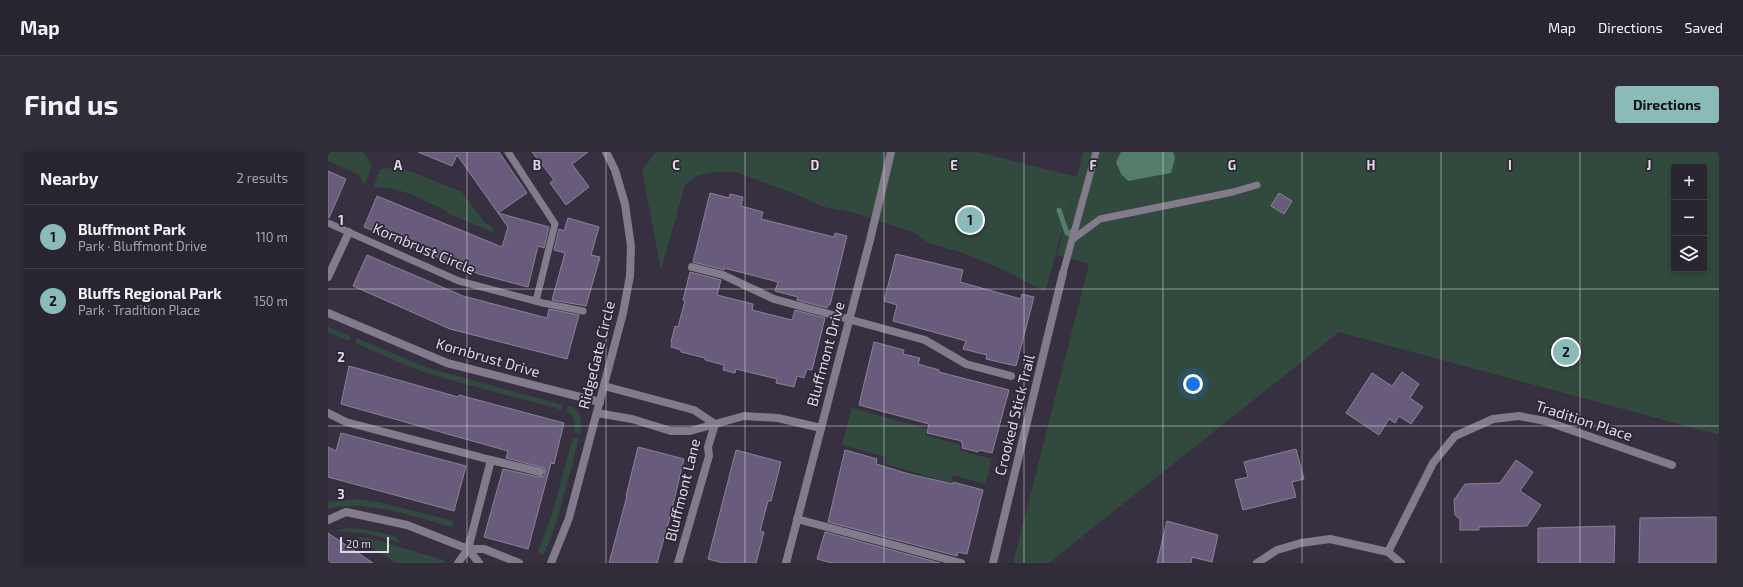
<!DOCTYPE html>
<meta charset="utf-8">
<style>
:root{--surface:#282430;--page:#302c38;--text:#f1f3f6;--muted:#a5a4ab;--line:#44414c;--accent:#8bbbb9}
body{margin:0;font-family:"Exo 2",sans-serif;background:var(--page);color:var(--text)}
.controls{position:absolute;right:12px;top:12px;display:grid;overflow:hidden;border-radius:4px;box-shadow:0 2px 6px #0003}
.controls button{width:36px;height:36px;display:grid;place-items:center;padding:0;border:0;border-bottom:1px solid var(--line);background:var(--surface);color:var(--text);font:20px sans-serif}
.scale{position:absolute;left:12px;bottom:10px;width:49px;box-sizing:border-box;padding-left:4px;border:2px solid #dedae4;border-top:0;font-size:11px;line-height:14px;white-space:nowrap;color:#dedae4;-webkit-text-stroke:3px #2c2635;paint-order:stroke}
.you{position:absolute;left:865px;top:232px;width:14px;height:14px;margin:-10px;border:3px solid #fff;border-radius:50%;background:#1a73e8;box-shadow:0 0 0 6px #1a73e833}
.badge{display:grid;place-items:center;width:26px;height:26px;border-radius:50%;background:var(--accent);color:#111;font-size:13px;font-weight:700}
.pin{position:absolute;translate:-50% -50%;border:2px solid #fff;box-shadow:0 1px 4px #0006}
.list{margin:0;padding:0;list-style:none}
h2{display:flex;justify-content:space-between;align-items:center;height:52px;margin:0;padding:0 16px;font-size:17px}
h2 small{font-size:13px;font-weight:400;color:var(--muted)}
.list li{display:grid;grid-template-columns:26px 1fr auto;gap:12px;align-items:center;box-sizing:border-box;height:64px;padding:0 16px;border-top:1px solid var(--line)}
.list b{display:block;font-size:15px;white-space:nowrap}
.list p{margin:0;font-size:13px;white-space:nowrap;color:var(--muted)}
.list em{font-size:13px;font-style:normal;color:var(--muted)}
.icon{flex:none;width:22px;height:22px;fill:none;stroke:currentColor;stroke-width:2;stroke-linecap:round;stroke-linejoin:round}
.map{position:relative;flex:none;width:1391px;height:411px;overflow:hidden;border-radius:4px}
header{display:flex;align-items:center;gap:24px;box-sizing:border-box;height:56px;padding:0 20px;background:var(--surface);border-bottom:1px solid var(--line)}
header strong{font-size:19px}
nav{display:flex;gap:22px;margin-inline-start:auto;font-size:14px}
.intro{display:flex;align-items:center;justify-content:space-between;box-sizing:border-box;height:96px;padding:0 24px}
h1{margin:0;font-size:28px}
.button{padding:10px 18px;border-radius:4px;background:var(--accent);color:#111;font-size:14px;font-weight:700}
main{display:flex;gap:24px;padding:0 24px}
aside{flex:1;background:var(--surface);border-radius:4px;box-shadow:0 2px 6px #0003}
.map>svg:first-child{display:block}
.green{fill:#32493e;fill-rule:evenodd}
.water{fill:#537d6a}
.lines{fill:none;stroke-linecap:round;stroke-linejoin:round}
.stream{stroke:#537d6a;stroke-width:5}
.building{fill:#695b7c;stroke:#8a8395}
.lane{stroke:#827b8b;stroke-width:7}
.street{stroke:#827b8b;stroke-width:8}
.grid{fill:none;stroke:#dedae4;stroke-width:1;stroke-opacity:0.55}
.labels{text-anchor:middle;stroke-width:3.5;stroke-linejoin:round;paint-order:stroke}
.street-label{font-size:15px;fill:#dedae4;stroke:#2c2635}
.grid-label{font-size:13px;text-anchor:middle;font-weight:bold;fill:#dedae4;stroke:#2c2635;stroke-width:3.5;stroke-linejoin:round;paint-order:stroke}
</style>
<header>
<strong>Map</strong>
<nav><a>Map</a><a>Directions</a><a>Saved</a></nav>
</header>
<div class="intro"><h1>Find us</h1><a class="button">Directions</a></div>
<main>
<aside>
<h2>Nearby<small>2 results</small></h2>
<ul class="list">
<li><span class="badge">1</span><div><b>Bluffmont Park</b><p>Park · Bluffmont Drive</p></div><em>110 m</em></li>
<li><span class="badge">2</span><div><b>Bluffs Regional Park</b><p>Park · Tradition Place</p></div><em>150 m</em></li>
</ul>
</aside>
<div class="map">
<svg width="1391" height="411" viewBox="0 0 1391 411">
<rect width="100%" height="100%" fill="#363040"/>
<g class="green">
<path d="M0 0H35L44 13 37 33 30 22 0 9Z"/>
<path d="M328 0H649L749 25 755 0H1391V283L1011 180 721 411H685L761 112 729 103 747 34 717 140 680 120 635 101 601 91 585 80 523 60 496 55 470 43 408 20H386L368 24 357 33 333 118 314 18ZM1346 15H1376V117H1346Z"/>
<path d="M69 14 134 40 156 70 163 74 167 81 121 62 115 57C97 49 65 31 45 36L52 17 64 16Z"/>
<path d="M0 175 23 185 21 189 0 180Z"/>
<path d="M29 186 100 216 235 253 234 258 111 225 79 214 27 191Z"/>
<path d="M240 254C253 256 255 271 252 282L246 280 247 268 239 259Z"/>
<path d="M524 256 599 277 597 283 633 293 631 298 664 307 657 332 625 323 623 331 557 312 559 305 514 293Z"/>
<path d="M245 285 251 286C246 305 225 394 214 403L210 400 224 362Z"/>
<path d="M31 347 50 350 126 369 124 375C88 366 36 346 0 357V350Z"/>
<path d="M19 376 36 377 67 384 73 391 41 382 7 379Z"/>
<path d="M28 385 40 386 116 408V411H68Z"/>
</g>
<path class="water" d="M793 0H845L847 6 843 21 800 29 793 22 788 10Z"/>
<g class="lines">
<path class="stream" d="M731 58 739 81 741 82 744 79"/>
</g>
<g class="building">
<path d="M90 0H171L199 41 170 61 221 75 216 96 210 94 200 135 151 122 36 75 49 44 174 95 180 75 129 3 124 14Z"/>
<path d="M204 0H260L244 12 261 35 238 53 222 31 226 28Z"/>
<path d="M0 19 18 27 1 66H0Z"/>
<path d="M382 41 401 46 402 42 415 45 413 54 435 60 433 67 506 85 507 81 519 84 502 153H500L499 156 469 148 470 145 447 139 450 130 396 116V118L365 110Z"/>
<path d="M951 41 964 49 956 62 943 54Z"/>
<path d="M240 66 271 75 263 103 272 105 258 154 224 148 237 101 226 98 231 77 236 79Z"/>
<path d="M568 102 635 118 632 130 693 147 694 142 706 145 688 214 658 207 659 203 635 197 638 189 565 169 569 153 556 149Z"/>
<path d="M39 103 135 144 219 166 221 157 251 163 239 207 122 177 25 134Z"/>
<path d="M362 120 393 128 389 143 425 152 424 158 464 168 467 158 497 166 484 218 479 217 476 226 469 224 466 235 448 231 449 227 408 217 407 221 395 218 396 213 377 208V206L353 200V198L343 195 344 191 343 190 347 174 350 175 357 149 355 148Z"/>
<path d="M546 190 576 198 575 202 592 206 590 212 611 218V220L681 238 664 301 651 298 650 300 634 296 635 292 633 291 634 289 599 281 601 272 531 253Z"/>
<path d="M21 214 130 245 131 243 236 271 226 312 223 311 200 397 156 385 175 317 211 325 216 324 217 322 216 316 178 306 180 299 13 252Z"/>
<path d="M1074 220 1091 232 1082 246 1095 255 1083 272 1071 264 1067 271 1061 267 1051 283 1018 261 1044 221 1064 234Z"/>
<path d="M13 281 138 314 126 359 0 325V295L8 299Z"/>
<path d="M310 295 356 307 342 365 329 411H281L299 344H298Z"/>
<path d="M968 297 976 327 964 330 968 345 915 358 907 328 920 325 916 310Z"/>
<path d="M408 298 453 310 443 349H440L432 379 436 380 428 411H395L380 407Z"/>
<path d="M517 298 549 307 548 312 581 322 625 332V330L655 338 639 402 630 400 629 404 500 370Z"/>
<path d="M1188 308 1205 320 1192 339 1213 353 1199 374 1151 375V378H1132V367L1127 363 1126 348 1137 332 1172 331Z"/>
<path d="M1388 365V411H1311L1312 366Z"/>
<path d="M839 369 890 383 884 410 864 405 863 411H829Z"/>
<path d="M1287 374 1286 411H1210V376Z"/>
<path d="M497 380 612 411H504L489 407Z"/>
<path d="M0 381 45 411H0Z"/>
</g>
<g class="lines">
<g class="lane">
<path d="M180 0 227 72 208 149"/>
<path d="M0 71 131 129 215 151 255 159"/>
<path d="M745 87 772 67 905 40 929 33"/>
<path d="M735 121 768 0"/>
</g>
<g class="street">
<path d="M364 115 395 123 446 147 597 188 638 212 683 224"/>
<path d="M0 125 21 80"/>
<path d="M0 161 119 211 272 250"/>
<path d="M276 234 366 258 387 272"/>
<path d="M0 261 18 270 163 308 140 397 130 411"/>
<path d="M269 261 304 267 343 279H362L416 264 450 266 493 276"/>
<path d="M163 308 212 320"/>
<path d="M469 367 633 411"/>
<path d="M0 368 18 360 79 373 140 397H156L191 411"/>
<path d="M140 397 151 411"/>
<path d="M1060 400 1105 311 1127 284 1165 267 1191 264 1217 269 1344 313"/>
<path d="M223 411 241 366 295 161 302 124 303 94 297 52 287 18 278 0"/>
<path d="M350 411 381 304 380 295 387 272"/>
<path d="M458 411 542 88 563 0"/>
<path d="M665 411 735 121"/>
<path d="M929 411 949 398 973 391 1002 387 1060 400 1073 411"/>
</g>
</g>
<path class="grid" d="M139 0V411M278 0V411M417 0V411M556 0V411M696 0V411M835 0V411M974 0V411M1113 0V411M1252 0V411M0 137H1391M0 274H1391"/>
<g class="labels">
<g class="street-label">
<text transform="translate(96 97) rotate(23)" y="5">Kornbrust Circle</text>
<text transform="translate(498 202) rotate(-75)" y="5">Bluffmont Drive</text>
<text transform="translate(269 203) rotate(-76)" y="5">RidgeGate Circle</text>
<text transform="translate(160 206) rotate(16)" y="5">Kornbrust Drive</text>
<text transform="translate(687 263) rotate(-76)" y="5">Crooked Stick Trail</text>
<text transform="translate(1256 269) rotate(18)" y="5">Tradition Place</text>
<text transform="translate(355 338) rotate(-76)" y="5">Bluffmont Lane</text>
</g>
</g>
<g class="grid-label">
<text x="70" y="18">A</text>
<text x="209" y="18">B</text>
<text x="348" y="18">C</text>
<text x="487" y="18">D</text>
<text x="626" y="18">E</text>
<text x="765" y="18">F</text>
<text x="904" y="18">G</text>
<text x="1043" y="18">H</text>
<text x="1182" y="18">I</text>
<text x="1321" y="18">J</text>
<text x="13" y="73">1</text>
<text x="13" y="210">2</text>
<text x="13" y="347">3</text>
</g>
</svg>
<div class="controls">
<button>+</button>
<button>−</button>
<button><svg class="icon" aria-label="layers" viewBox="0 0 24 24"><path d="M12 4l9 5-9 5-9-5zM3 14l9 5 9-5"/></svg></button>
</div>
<div class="scale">20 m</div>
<div class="you"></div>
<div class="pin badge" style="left:642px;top:68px">1</div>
<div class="pin badge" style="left:1238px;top:200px">2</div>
</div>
</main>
